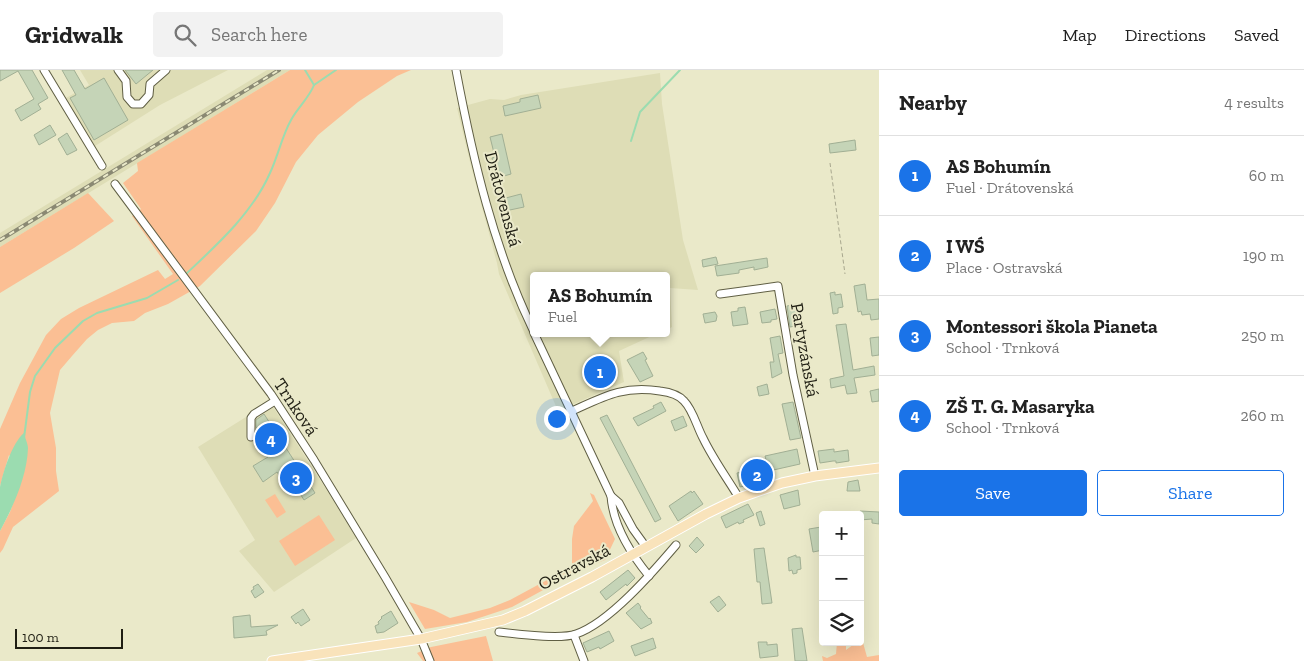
<!DOCTYPE html>
<meta charset="utf-8">
<style>
:root{--surface:#fff;--page:#f2f2f2;--text:#222;--muted:#767676;--line:#e0e0e0;--accent:#1a73e8}
body{margin:0;font-family:"Zilla Slab",serif;background:var(--page);color:var(--text)}
.controls{position:absolute;right:15px;bottom:15px;display:grid;overflow:hidden;border-radius:5px;box-shadow:0 5px 20px #0002}
.controls button{width:45px;height:45px;display:grid;place-items:center;padding:0;border:0;border-bottom:1px solid var(--line);background:var(--surface);color:var(--text);font:25px sans-serif}
.scale{position:absolute;left:15px;bottom:12px;width:108px;box-sizing:border-box;padding-left:5px;border:2px solid #1f1e13;border-top:0;font-size:14px;line-height:18px;white-space:nowrap;color:#1f1e13;-webkit-text-stroke:4px #eae9c9;paint-order:stroke}
.you{position:absolute;left:556px;top:348px;width:18px;height:18px;margin:-12px;border:4px solid #fff;border-radius:50%;background:#1a73e8;box-shadow:0 0 0 8px #1a73e833}
.badge{display:grid;place-items:center;width:32px;height:32px;border-radius:50%;background:var(--accent);color:#fff;font-size:16px;font-weight:700}
.pin{position:absolute;translate:-50% -50%;border:2px solid #fff;box-shadow:0 1px 5px #0006}
.popup{position:absolute;left:530px;top:202px;width:140px;height:65px;box-sizing:border-box;display:grid;place-content:center;border-radius:5px;background:var(--surface);filter:drop-shadow(0 1px 4px #0005);font-size:16px;white-space:nowrap;color:var(--muted)}
.popup b{font-size:19px;color:var(--text)}
.popup::after{content:'';position:absolute;left:50%;top:100%;margin-left:-10px;border:10px solid transparent;border-top-color:var(--surface)}
.list{margin:0;padding:0;list-style:none}
h2{display:flex;justify-content:space-between;align-items:center;height:65px;margin:0;padding:0 20px;font-size:21px}
h2 small{font-size:16px;font-weight:400;color:var(--muted)}
.list li{display:grid;grid-template-columns:32px 1fr auto;gap:15px;align-items:center;box-sizing:border-box;height:80px;padding:0 20px;border-top:1px solid var(--line)}
.list b{display:block;font-size:19px;white-space:nowrap}
.list p{margin:0;font-size:16px;white-space:nowrap;color:var(--muted)}
.list em{font-size:16px;font-style:normal;color:var(--muted)}
.actions{display:flex;gap:10px;padding:15px 20px}
.actions a{flex:1;padding:11px 0;border:1px solid var(--accent);border-radius:5px;text-align:center;font-size:18px;color:var(--accent)}
.actions .main{background:var(--accent);color:#fff}
.icon{flex:none;width:28px;height:28px;fill:none;stroke:currentColor;stroke-width:2;stroke-linecap:round;stroke-linejoin:round}
.map{position:relative;flex:none;width:879px;height:591px;overflow:hidden}
header{display:flex;align-items:center;gap:30px;box-sizing:border-box;height:70px;padding:0 25px;background:var(--surface);border-bottom:1px solid var(--line)}
header strong{font-size:24px}
nav{display:flex;gap:28px;margin-inline-start:auto;font-size:18px}
.search{width:350px;height:45px;background:var(--page);display:flex;align-items:center;gap:12px;box-sizing:border-box;padding:0 18px;border-radius:5px;color:var(--muted);font-size:19px}
main{display:flex}
aside{flex:1;background:var(--surface)}
.map>svg:first-child{display:block}
.built{fill:#deddb6}
.green{fill:#fbbf94}
.water{fill:#9bdcb0}
.lines{fill:none;stroke-linecap:round;stroke-linejoin:round}
.stream{stroke:#9bdcb0;stroke-width:2}
.building{fill:#c5d4b7;stroke:#a1af94}
.minor-casing{stroke:#605f44;stroke-width:9}
.major-casing{stroke:#fff;stroke-width:11}
.path{stroke:#a8a78e;stroke-width:1;stroke-dasharray:4 2.5;stroke-linecap:butt}
.minor{stroke:#fff;stroke-width:7}
.major{stroke:#f9e3bb;stroke-width:9}
.rail-casing{stroke:#8a8973;stroke-width:4}
.rail{stroke:#eae9c9;stroke-width:2;stroke-dasharray:5.5;stroke-linecap:butt}
.labels{text-anchor:middle;stroke-width:4;stroke-linejoin:round;paint-order:stroke}
.street-label{font-size:18px;fill:#1f1e13;stroke:#eae9c9}
</style>
<header>
<strong>Gridwalk</strong>
<div class="search"><svg class="icon" aria-label="search" viewBox="0 0 24 24"><circle cx="10" cy="10" r="6"/><path d="M15 15l6 6"/></svg>Search here</div>
<nav><a>Map</a><a>Directions</a><a>Saved</a></nav>
</header>
<main>
<div class="map">
<svg width="879" height="591" viewBox="0 0 879 591">
<rect width="100%" height="100%" fill="#eae9c9"/>
<g class="built">
<path d="M80 0H228L160 35 95 76 66 28 89 15Z"/>
<path d="M267 0H290L0 177V163Z"/>
<path d="M660 3 662 34 683 170 698 220 670 218 672 257 666 260V206H534V263H658L619 281 624 312 558 341 499 204 497 193 471 96 457 38 490 29 504 30 521 25Z"/>
<path d="M270 332 328 422 356 468 274 522 239 481 255 470 198 377Z"/>
</g>
<g class="green">
<path d="M290 0H411L397 6 358 32 318 65 296 92 275 133 256 161 200 216 168 234 145 243 134 251 112 253 98 260 87 269 72 286 60 300 50 343 56 378V401L59 421 13 457 3 479 0 483V461L10 442 24 402 9 385 0 416V359L20 313 46 265 61 249 79 238 158 200 165 209 173 204 132 146 141 139 123 113 138 101 137 93Z"/>
<path d="M88 123 114 151 74 178 0 223V177Z"/>
<path d="M590 423 594 425 615 469 605 490 580 500 512 537 467 552 425 559 409 532 434 540 450 548 490 538 510 530 571 497 572 495V469L574 456 593 431Z"/>
<path d="M275 424 286 442 277 448 265 430Z"/>
<path d="M319 445 335 470 295 496 279 471Z"/>
<path d="M860 562 867 587 879 585V591H823L822 586 827 588 836 584 837 572H846V580L857 572H860Z"/>
<path d="M486 566 493 591H423L417 583 431 577Z"/>
</g>
<path class="water" d="M24 363C25 368 28 374 28 378 27 407 13 437 0 461 0 447 0 431 0 417 3 402 12 373 24 363Z"/>
<g class="lines">
<g class="stream">
<path d="M314 15 336 0"/>
<path d="M631 71 640 42 680 0"/>
<path d="M187 203C218 174 253 142 270 103 278 86 282 66 291 50 298 37 309 28 314 15L305 0"/>
<path d="M24 368 30 322 35 306 55 278 83 251 97 243 147 228 178 210"/>
</g>
</g>
<g class="building">
<path d="M0 0H32L48 28 38 34 41 39 21 51 15 40 34 29 18 1 0 11Z"/>
<path d="M62 0H74L85 19 104 8 128 50 94 70 70 28 76 25Z"/>
<path d="M125 0H153L136 14Z"/>
<path d="M538 25 541 38 505 46 503 36 520 32V29Z"/>
<path d="M50 55 56 65 39 75 34 65Z"/>
<path d="M67 63 77 80 67 85 58 69Z"/>
<path d="M502 64 511 104 497 108 492 88 495 87 490 67Z"/>
<path d="M855 70 856 80 830 83 829 74Z"/>
<path d="M521 124 524 137 505 141 502 129Z"/>
<path d="M716 187 718 194 703 197 702 190Z"/>
<path d="M767 188 768 197 754 200V197L739 200V203L717 206 715 196Z"/>
<path d="M865 214 867 230 879 229V249L871 250 870 244 862 245 861 241 858 242 854 216Z"/>
<path d="M835 222V225L841 224 843 237 838 238V243L833 244 830 223Z"/>
<path d="M797 234 801 255 790 257 787 236Z"/>
<path d="M745 237 748 254 733 256 731 242 738 241V238Z"/>
<path d="M775 239 777 249 771 250V252L762 253 760 242Z"/>
<path d="M715 242 717 246 716 251 705 253 703 244Z"/>
<path d="M846 254 853 300 874 296 875 305 854 308 857 323 847 324 845 315 831 318 830 309 844 306 836 255Z"/>
<path d="M780 266 783 283 778 284 782 303 772 308 770 292H774L770 268Z"/>
<path d="M879 267V285L872 286 870 268Z"/>
<path d="M643 282 647 289 645 290 653 306 640 312 627 290Z"/>
<path d="M602 293 604 304H608L609 310 594 312 591 294Z"/>
<path d="M767 314 769 324 759 326 757 317Z"/>
<path d="M879 319V331L872 332 870 321Z"/>
<path d="M661 332 666 341 638 356 633 348 654 338 653 336Z"/>
<path d="M793 332 801 368 790 370 782 334Z"/>
<path d="M264 344 315 423 304 430 296 417 290 421 277 402 263 412 253 396 268 387 256 369 261 364 256 357V350Z"/>
<path d="M607 345 661 449 655 452 600 348Z"/>
<path d="M683 346 687 356 675 361 671 351Z"/>
<path d="M797 379 800 394 769 401 765 386Z"/>
<path d="M834 379V382L848 380 849 391 836 393V391H833L820 393 818 381Z"/>
<path d="M741 402 745 405 748 415 740 417 737 403Z"/>
<path d="M858 410 860 421H847L848 412Z"/>
<path d="M798 420 800 435 784 439 780 425Z"/>
<path d="M691 421 692 423 694 421 703 434 678 451 669 436Z"/>
<path d="M748 434 754 445 743 450 744 452 739 454 738 452 726 458 721 447Z"/>
<path d="M761 441 765 454 760 456 756 443Z"/>
<path d="M860 441 879 442V454L872 453V449L860 450Z"/>
<path d="M821 457 823 480 813 482 809 459Z"/>
<path d="M697 467 704 475 696 483 689 476Z"/>
<path d="M764 478 772 533 762 534 760 512H757L754 479Z"/>
<path d="M796 485V487H800L801 499 797 500V503L793 504 792 500 789 501 788 488Z"/>
<path d="M628 500 635 508 627 516 626 514 606 530 600 522Z"/>
<path d="M258 514 264 522 255 528 251 521 254 519 253 517Z"/>
<path d="M719 526 726 535 718 542 710 532Z"/>
<path d="M638 533 641 537 640 538 649 549 650 548 652 553 641 559 626 543Z"/>
<path d="M303 539 310 550 301 556 298 552 296 554 291 547Z"/>
<path d="M391 541 398 553 384 562 377 563 375 556 379 554 378 552 382 548 381 547Z"/>
<path d="M250 545 251 557 278 555 266 561 267 565 234 568 233 547Z"/>
<path d="M802 558 807 591H795L792 559Z"/>
<path d="M609 561 614 571 600 579 599 577 587 582 583 573Z"/>
<path d="M653 568 656 578 635 586 631 576Z"/>
<path d="M758 572H767V575L777 574 778 586 760 588Z"/>
</g>
<g class="lines">
<g class="minor-casing">
<g id="minor">
<path d="M44 0 102 96"/>
<path d="M118 0 126 11 127 27 133 34H141L149 25 150 14 166 0"/>
<path d="M456 0C473 90 494 180 534 262"/>
<path d="M115 114 271 324 314 390 385 507 421 569 430 591"/>
<path d="M720 224 778 216 793 305 815 406"/>
<path d="M534 263 611 426C613 455 631 484 649 506"/>
<path d="M572 341C603 327 623 315 660 321 668 322 678 324 684 331 693 340 697 357 703 368 713 389 727 408 739 428"/>
<path d="M251 367V348L254 344 275 331"/>
<path d="M611 426 619 433 633 459 646 477"/>
<path d="M499 562C517 564 560 570 576 564 609 553 653 502 676 475"/>
<path d="M574 565 584 591"/>
</g>
</g>
<g class="major-casing">
<path id="major" d="M272 591 421 569 503 550 525 541 592 507 706 444 739 428 782 413 815 406 879 398"/>
</g>
<path class="path" d="M830 93 845 204"/>
<use href="#minor" class="minor"/>
<use href="#major" class="major"/>
<g class="rail-casing">
<path id="rail" d="M0 170 279 0"/>
</g>
<use href="#rail" class="rail"/>
</g>
<g class="labels">
<g class="street-label">
<text transform="translate(503 129) rotate(75)" y="6">Drátovenská</text>
<text transform="translate(805 280) rotate(80)" y="6">Partyzánská</text>
<text transform="translate(296 337) rotate(56)" y="6">Trnková</text>
<text transform="translate(574 497) rotate(-28)" y="6">Ostravská</text>
</g>
</g>
</svg>
<div class="controls">
<button>+</button>
<button>−</button>
<button><svg class="icon" aria-label="layers" viewBox="0 0 24 24"><path d="M12 4l9 5-9 5-9-5zM3 14l9 5 9-5"/></svg></button>
</div>
<div class="scale">100 m</div>
<div class="you"></div>
<div class="pin badge" style="left:600px;top:302px">1</div>
<div class="popup"><b>AS Bohumín</b>Fuel</div>
<div class="pin badge" style="left:757px;top:405px">2</div>
<div class="pin badge" style="left:296px;top:408px">3</div>
<div class="pin badge" style="left:271px;top:369px">4</div>
</div>
<aside>
<h2>Nearby<small>4 results</small></h2>
<ul class="list">
<li><span class="badge">1</span><div><b>AS Bohumín</b><p>Fuel · Drátovenská</p></div><em>60 m</em></li>
<li><span class="badge">2</span><div><b>I WŚ</b><p>Place · Ostravská</p></div><em>190 m</em></li>
<li><span class="badge">3</span><div><b>Montessori škola Pianeta</b><p>School · Trnková</p></div><em>250 m</em></li>
<li><span class="badge">4</span><div><b>ZŠ T. G. Masaryka</b><p>School · Trnková</p></div><em>260 m</em></li>
</ul>
<div class="actions"><a class="main">Save</a><a>Share</a></div>
</aside>
</main>
